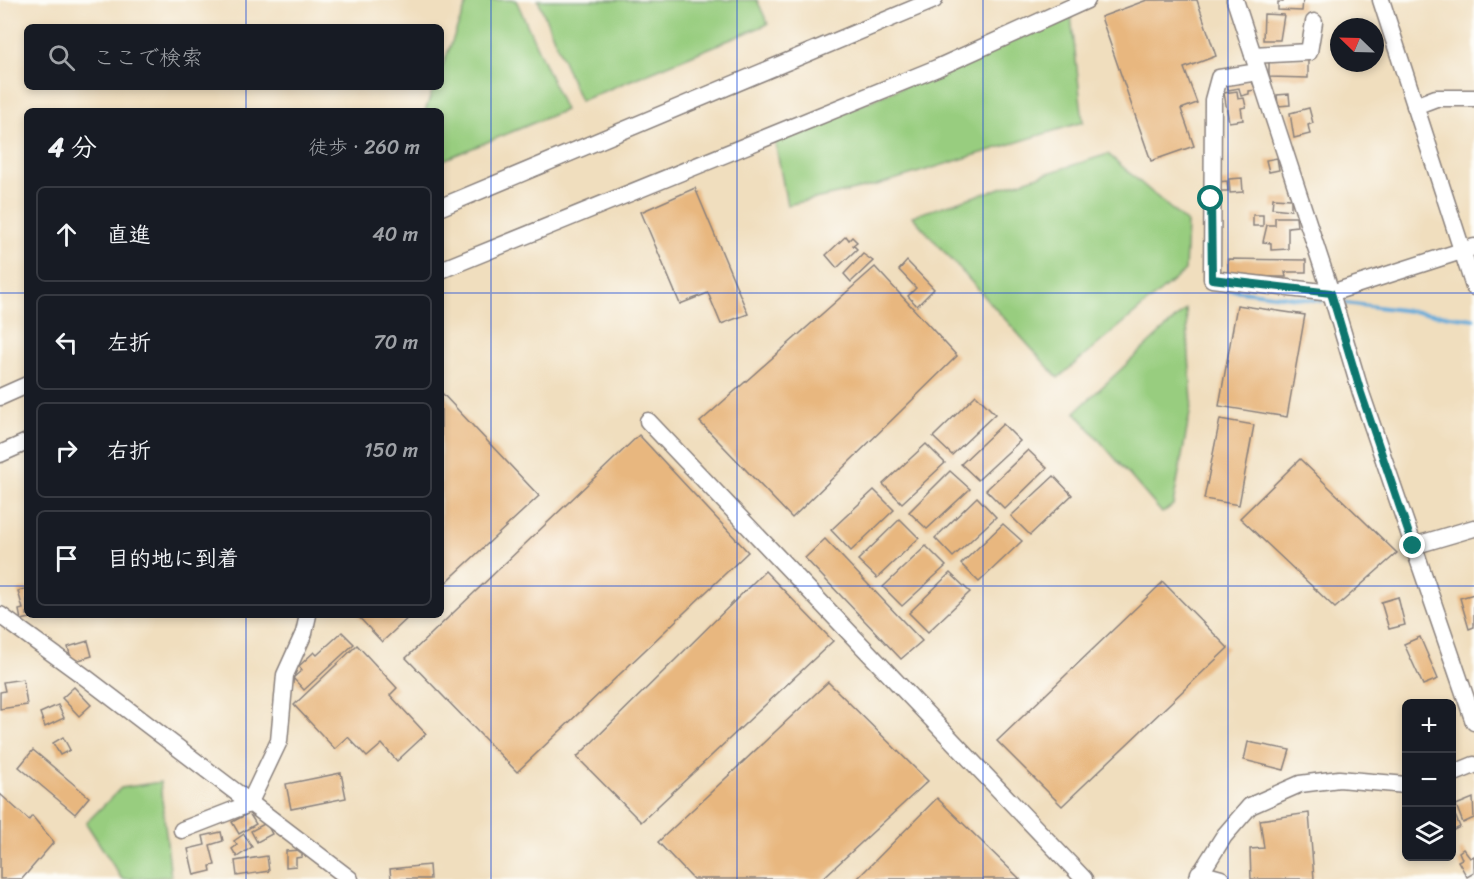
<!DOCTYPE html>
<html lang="ja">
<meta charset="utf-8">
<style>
:root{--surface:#171b24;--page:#20242c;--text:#f1f3f6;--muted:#9ea1a6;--line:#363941}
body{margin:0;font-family:Sriracha,"Klee One",sans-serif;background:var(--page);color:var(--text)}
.controls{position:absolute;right:18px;bottom:18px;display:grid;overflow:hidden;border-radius:9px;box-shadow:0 3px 9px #0003}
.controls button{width:54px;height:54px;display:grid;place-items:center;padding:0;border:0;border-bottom:2px solid var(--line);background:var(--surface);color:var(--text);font:30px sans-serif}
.compass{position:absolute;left:1330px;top:18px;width:54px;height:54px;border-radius:50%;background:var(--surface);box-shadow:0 3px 9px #0003;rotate:293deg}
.stop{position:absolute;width:18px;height:18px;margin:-14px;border:4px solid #0f766e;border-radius:50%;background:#fff}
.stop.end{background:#0f766e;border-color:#fff;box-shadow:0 2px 6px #0008}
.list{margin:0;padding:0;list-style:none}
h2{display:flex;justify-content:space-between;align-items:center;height:78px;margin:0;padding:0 24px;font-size:26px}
h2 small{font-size:20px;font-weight:400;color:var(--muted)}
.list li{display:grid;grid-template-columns:39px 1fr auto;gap:18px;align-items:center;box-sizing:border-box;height:96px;margin:0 12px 12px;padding:0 12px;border:2px solid var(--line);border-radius:9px}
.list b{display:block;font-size:22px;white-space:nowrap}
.list em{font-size:20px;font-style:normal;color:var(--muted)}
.icon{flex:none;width:33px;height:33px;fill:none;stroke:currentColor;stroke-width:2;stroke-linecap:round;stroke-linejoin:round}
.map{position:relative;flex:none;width:1474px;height:879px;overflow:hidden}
.search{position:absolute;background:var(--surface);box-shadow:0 3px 9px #0003;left:24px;top:24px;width:420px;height:66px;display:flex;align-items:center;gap:15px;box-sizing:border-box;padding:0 21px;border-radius:9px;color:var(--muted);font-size:22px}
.panel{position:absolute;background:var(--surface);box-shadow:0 3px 9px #0003;left:24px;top:108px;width:420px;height:510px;border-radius:9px}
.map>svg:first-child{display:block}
.green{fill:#98cd7f;stroke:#5d785d;stroke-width:1.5}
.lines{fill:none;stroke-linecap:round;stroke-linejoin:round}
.stream{stroke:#63aad9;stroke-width:4}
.building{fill:#e8b77f}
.minor-casing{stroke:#89807c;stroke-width:19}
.minor{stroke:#fff;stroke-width:16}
.route{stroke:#0f766e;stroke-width:8}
.grid{fill:none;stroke:#1d4ed8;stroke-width:1.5;stroke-opacity:0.55}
</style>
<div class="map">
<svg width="1474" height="879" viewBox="0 0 1474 879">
<rect width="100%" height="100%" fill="#fdfcf7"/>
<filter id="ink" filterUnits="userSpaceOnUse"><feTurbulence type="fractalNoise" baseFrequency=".0167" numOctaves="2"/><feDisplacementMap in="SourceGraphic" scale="12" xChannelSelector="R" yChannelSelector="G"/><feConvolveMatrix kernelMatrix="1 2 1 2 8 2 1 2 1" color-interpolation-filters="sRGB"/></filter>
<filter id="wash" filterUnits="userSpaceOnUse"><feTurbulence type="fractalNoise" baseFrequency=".008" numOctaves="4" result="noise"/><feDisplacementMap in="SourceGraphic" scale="24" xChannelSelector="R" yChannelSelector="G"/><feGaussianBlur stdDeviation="1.35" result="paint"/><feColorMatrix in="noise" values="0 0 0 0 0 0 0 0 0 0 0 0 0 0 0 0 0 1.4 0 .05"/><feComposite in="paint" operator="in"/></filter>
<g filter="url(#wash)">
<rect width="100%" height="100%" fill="#f0debe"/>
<g class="green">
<path d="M468 0H516L565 110 441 161V111H425L434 87H441V70Z"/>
<path d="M538 0H757L768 24 580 101Z"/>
<path d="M1071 16 1083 122 877 185 787 205 775 141Z"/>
<path d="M1108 154 1187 223 1185 271 1058 378 912 216Z"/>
<path d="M1186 309 1192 402 1173 505 1162 513 1075 412Z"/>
<path d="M160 782 171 877 122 879 86 823 121 788Z"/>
</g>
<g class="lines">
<g class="stream">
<path d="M1209 287 1322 301"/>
<path d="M1345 303 1474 319"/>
</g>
</g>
<g id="blocks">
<g class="building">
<path d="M1147 0H1197L1216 56 1184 68 1197 103 1181 109 1194 146 1151 161 1101 17Z"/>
<path d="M1283 0H1303L1302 11 1278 10V2H1283Z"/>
<path d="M1264 14 1284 15 1280 40H1263Z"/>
<path d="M1269 59H1308V78L1269 77Z"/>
<path d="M1251 80 1256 90 1249 91V94L1241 96 1239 88 1228 90 1227 83Z"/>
<path d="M1237 91 1238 99 1244 98 1246 107 1241 108 1243 120 1229 122 1224 93Z"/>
<path d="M1289 94 1290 105 1278 106 1277 95Z"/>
<path d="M1309 108 1313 123 1308 125 1310 134 1294 138 1290 113Z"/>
<path d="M1277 158 1279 170 1269 172 1266 160Z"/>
<path d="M1242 178 1243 192 1230 193 1229 179Z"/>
<path d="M1227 181 1228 191H1218V182Z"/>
<path d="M695 188 748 314 721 324 708 293 680 304 641 212Z"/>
<path d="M1273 198 1291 199V210L1272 208Z"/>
<rect x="1253" y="215" width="10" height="11"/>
<path d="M1275 217H1296L1297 226 1288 227V249L1271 250V243L1263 242 1267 225H1275Z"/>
<path d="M846 236 849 240 852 237 857 242 853 245 857 249 837 268 826 255Z"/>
<path d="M863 254 873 261 851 282 844 274Z"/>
<path d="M1228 259 1306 260V272H1285L1286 277H1228Z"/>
<path d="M907 261 934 289 917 306 908 296 916 288 899 270Z"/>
<path d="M875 267 957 356 792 518 700 422Z"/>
<path d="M1237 305 1305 315 1287 417 1219 406Z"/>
<path d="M441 392 539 496 441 587Z"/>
<path d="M976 395 995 414 952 455 933 437Z"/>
<path d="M1220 419 1254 425 1239 505 1204 499Z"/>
<path d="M1003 424 1020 441 978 480 961 464Z"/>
<path d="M639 435 748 552 517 772 406 658Z"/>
<path d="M926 444 945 463 902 503 883 484Z"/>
<path d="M1028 450 1047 468 1005 509 986 490Z"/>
<path d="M1300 459 1397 553 1335 608 1240 518Z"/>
<path d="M950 471 970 489 927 529 909 512Z"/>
<path d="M1054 476 1072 495 1030 535 1011 516Z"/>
<path d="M874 490 894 510 851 551 831 530Z"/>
<path d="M977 497 996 517 953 557 935 538Z"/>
<path d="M900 519 919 538 877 578 858 560Z"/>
<path d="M1003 524 1022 541 979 582 961 564Z"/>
<path d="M825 539 922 641 901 659 805 558Z"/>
<path d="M926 546 946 566 902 606 883 587Z"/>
<path d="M765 571 833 641 641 822 577 757Z"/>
<path d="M950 573 970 592 928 632 909 613Z"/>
<path d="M1163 582 1228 648 1062 806 997 741Z"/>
<path d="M27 588V615L39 616 21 620 19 610 23 609 18 591Z"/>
<path d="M1474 594V627L1469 629 1460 598Z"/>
<path d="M1398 597 1405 625 1389 629 1381 602Z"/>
<path d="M357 615H411L382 642Z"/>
<path d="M342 632 354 644 304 690 293 678 302 670 299 666 314 652 317 655Z"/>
<path d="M1420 637 1438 679 1423 685 1404 644Z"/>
<path d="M88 641 92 656 72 662 68 647Z"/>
<path d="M357 645 397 688 390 695 426 734 397 761 382 744 367 757 348 737 335 749 294 705Z"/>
<path d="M23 679 27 705 0 709V692L5 691 3 682Z"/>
<path d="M828 682 928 781 822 879H693L658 842Z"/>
<path d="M74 687 91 705 79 716 62 698Z"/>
<path d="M58 705 64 718 45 727 40 713Z"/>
<path d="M63 737 70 750 60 755 53 743Z"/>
<path d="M1248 742 1290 750 1284 770 1244 760Z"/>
<path d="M33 750 89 797 75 814 19 767Z"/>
<path d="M341 773 346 798 291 809 286 784Z"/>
<path d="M0 794 29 820 32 816 54 842 22 879H0Z"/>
<path d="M937 798 1020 879H857Z"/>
<path d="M1473 798 1474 818 1463 823 1456 805Z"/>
<path d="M1452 808 1460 827 1452 831Z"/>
<path d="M249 813 256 824 239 834 232 822Z"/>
<path d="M1309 813 1314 879H1251L1250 849 1264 848 1260 820Z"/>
<path d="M266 823 272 834 257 842 251 831Z"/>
<path d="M221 832 223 841 210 845 215 865 210 866 211 871 194 875 188 849 205 845 203 836Z"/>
<path d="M244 834 252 847 237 857 232 849 237 845 234 841Z"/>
<path d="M1463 849 1470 858 1474 856V873L1467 877 1458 861 1462 859 1459 852Z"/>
<path d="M302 850V857L296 858V866L286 867V851Z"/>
<path d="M267 856 269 871 237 876 235 861Z"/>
<path d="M429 865 430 879H391L390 869Z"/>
</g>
</g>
</g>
<g filter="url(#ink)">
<use href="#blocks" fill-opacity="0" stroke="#89807c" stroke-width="1.5"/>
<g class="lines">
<g class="minor-casing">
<g id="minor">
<path d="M1235 0 1331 293 1361 393 1474 722"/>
<path d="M1381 0 1474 287"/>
<path d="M1253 55 1309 52 1314 22"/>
<path d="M1258 72 1219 78 1213 100 1212 279 1331 293 1474 247"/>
<path d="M1415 106 1436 98H1474"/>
<path d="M441 207 934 0"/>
<path d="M441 270 937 68 1087 0"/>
<path d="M0 397 27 385"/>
<path d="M648 421 1084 879"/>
<path d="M0 454 27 442"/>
<path d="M1413 546 1474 528"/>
<path d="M0 615 85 677 350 879"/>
<path d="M1452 774 1474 765"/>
<path d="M182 830 249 804 279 741 285 675 304 633 308 615"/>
<path d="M1199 873 1221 879"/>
<path d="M1197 879 1224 836 1250 806 1300 784 1339 779 1406 785"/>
</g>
</g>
<use href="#minor" class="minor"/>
</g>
</g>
<g class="lines" filter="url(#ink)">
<path class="route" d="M1211 199 1212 279 1331 293 1361 393 1413 546"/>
</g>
<path class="grid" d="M246 0V27M491 0V879M737 0V879M983 0V879M1228 0V879M246 87V111M0 293H27M441 293H1474M0 586H27M441 586H1474M246 615V879"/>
</svg>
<div class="controls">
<button>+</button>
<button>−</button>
<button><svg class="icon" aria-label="layers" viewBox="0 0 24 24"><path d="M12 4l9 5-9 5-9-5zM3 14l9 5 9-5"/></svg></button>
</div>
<svg class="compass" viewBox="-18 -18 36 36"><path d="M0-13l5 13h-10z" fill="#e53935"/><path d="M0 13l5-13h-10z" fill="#9ea1a6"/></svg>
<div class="stop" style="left:1211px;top:199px"></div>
<div class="stop end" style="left:1413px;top:546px"></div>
<div class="search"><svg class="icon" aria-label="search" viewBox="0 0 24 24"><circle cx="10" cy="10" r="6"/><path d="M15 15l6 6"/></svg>ここで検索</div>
<section class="panel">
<h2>4 分<small>徒歩 · 260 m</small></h2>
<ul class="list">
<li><svg class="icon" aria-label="ahead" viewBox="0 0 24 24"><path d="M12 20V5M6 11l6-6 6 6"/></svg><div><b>直進</b></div><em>40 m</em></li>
<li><svg class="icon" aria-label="left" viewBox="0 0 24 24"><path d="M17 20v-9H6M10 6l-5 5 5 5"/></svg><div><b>左折</b></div><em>70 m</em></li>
<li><svg class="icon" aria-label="right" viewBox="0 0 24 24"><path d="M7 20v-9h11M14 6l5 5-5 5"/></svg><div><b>右折</b></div><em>150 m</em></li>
<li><svg class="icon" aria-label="arrive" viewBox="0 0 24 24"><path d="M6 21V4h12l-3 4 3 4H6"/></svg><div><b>目的地に到着</b></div></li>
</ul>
</section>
</div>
